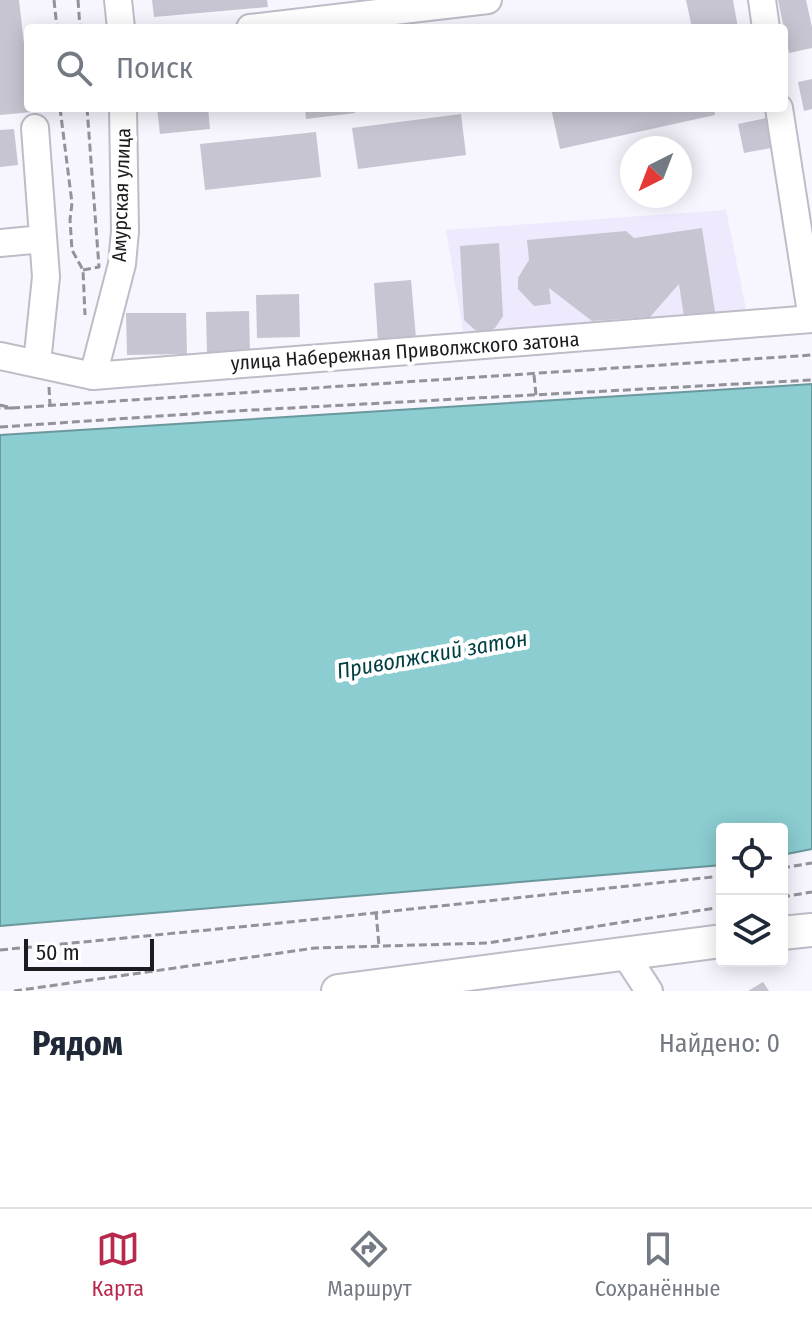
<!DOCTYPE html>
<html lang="ru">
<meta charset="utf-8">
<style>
:root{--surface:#fff;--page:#f2f2f3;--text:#1f2937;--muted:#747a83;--line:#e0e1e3;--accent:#b9294e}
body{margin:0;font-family:"Fira Sans Condensed",sans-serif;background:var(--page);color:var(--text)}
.controls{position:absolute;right:24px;bottom:24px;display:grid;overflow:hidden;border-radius:8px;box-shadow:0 4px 20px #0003}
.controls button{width:72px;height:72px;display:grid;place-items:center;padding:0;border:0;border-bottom:2px solid var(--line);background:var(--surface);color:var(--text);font:40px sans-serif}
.compass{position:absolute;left:620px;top:136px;width:72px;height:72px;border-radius:50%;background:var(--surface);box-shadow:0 4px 20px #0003;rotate:222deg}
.scale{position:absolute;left:24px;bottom:20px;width:130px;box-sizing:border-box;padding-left:8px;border:4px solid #1c1b1f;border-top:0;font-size:22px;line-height:28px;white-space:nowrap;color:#1c1b1f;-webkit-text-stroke:6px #fff;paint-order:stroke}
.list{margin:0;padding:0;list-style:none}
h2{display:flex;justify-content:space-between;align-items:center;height:104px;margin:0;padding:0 32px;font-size:34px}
h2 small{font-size:26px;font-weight:400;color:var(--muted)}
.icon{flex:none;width:44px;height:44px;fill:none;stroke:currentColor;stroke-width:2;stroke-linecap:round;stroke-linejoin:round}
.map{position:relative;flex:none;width:812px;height:991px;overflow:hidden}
.search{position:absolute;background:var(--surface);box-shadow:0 4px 20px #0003;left:24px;right:24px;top:24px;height:88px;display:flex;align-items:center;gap:20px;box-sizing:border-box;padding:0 28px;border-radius:8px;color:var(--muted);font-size:30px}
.sheet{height:216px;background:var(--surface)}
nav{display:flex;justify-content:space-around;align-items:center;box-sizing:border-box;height:112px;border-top:2px solid var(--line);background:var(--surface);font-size:22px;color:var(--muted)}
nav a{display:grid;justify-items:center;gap:4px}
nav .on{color:var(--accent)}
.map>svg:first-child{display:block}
.built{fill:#eee9fd}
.water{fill:#8bcdd1;stroke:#6a989c;stroke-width:2}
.building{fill:#c7c5d1}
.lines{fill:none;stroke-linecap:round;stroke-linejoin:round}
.minor-casing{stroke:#bebcc7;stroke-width:30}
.major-casing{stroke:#bebcc7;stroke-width:36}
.path{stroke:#939298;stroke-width:3;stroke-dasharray:8 4;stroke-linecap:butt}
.minor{stroke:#fff;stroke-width:26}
.major{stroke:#fff;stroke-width:32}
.labels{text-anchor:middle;stroke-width:8;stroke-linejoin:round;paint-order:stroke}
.street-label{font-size:20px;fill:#1c1b1f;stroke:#fff}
.water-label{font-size:22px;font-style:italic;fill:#004043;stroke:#fff}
</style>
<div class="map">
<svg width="812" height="991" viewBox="0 0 812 991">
<rect width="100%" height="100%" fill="#f7f5fe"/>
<path class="built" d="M726 210 748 319 465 341 446 230Z"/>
<path class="water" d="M812 384V849L782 855V829H722V865L0 926V435Z"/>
<g class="building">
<path d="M0 0H19L28 79V108H31L32 112 0 115Z"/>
<path d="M152 0H267L268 7 154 17Z"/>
<path d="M686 0H733L738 28H692Z"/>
<path d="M778 0H806L812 27V48L789 53Z"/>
<path d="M812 79V109L804 111 798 82Z"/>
<path d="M157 108H208L210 129 160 134Z"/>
<path d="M305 108H355V113L306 119Z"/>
<path d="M551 108H714L715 115 560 149Z"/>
<path d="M461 114 466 155 358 169 352 128Z"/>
<path d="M766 118 771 148 744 153 738 124Z"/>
<path d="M14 129 18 165 0 167V130Z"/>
<path d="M316 132 321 177 205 190 200 144Z"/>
<path d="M702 228 715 312 684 317 679 284 650 317 592 321 549 288 551 304 534 306 518 289V278L529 260 527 240 626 231 634 238Z"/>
<path d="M499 243 503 316 495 328 484 333 475 330 464 320 460 246Z"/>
<path d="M411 280 416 338 378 341 374 283Z"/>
<path d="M299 294 300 337 257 338 256 295Z"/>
<path d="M249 311 250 353 207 354 206 312Z"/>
<path d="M126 313H186L187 354 127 355Z"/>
<path d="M763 982 769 991H748Z"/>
</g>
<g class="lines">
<g class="minor-casing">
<g id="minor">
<path d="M118 0 121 28"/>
<path d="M762 0 766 28"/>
<path d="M250 28 488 0"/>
<path d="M779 108 812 319"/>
<path d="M35 128 46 277 37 363"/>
<path d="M0 243 43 239"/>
<path d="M0 356 93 376 812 319"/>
<path d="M93 376 122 264 125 231 123 108"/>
<path d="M625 954 649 991"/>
</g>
</g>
<g class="major-casing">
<g id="major">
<path d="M782 933 812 930"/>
<path d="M338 991 722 941"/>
</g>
</g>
<g class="path">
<path d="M54 0 57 28"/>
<path d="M78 0 80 28"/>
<path d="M60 108 72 203 70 220 72 250 83 270 85 315"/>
<path d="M83 270 99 267 87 108"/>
<path d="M534 375 536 395"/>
<path d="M49 387 50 405"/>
<path d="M0 405 12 408H0"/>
<path d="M12 408 812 355"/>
<path d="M0 427 234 411 812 380"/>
<path d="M782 868 812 863"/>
<path d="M782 897 812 892"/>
<path d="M376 912 379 946"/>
<path d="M0 950 280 923 722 876"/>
<path d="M14 991 315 948 488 943 722 907"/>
</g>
<use href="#minor" class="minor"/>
<use href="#major" class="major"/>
</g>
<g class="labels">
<g class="street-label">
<text transform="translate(121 195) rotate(-88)" y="7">Амурская улица</text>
<text transform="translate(405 351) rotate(-4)" y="7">улица Набережная Приволжского затона</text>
</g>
<g class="water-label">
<text transform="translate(432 654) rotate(-10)" y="8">Приволжский затон</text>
</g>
</g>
</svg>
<div class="controls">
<button><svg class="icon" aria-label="locate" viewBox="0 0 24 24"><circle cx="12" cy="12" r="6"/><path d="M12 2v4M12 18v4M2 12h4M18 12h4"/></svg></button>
<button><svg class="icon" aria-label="layers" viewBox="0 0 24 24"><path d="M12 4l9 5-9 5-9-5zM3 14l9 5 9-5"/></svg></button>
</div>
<svg class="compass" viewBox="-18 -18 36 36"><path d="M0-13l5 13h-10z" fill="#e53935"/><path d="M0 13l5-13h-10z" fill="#747a83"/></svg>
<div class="scale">50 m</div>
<div class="search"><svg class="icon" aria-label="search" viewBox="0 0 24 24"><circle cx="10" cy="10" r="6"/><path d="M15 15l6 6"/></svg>Поиск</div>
</div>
<section class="sheet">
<h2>Рядом<small>Найдено: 0</small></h2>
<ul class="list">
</ul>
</section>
<nav>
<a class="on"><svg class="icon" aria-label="map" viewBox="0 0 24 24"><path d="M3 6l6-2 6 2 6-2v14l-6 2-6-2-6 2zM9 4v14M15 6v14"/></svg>Карта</a>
<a><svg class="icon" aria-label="directions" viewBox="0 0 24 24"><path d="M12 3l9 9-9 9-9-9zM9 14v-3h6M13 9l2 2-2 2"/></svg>Маршрут</a>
<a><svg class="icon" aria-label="saved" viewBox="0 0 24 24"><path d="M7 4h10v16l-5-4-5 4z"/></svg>Сохранённые</a>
</nav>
